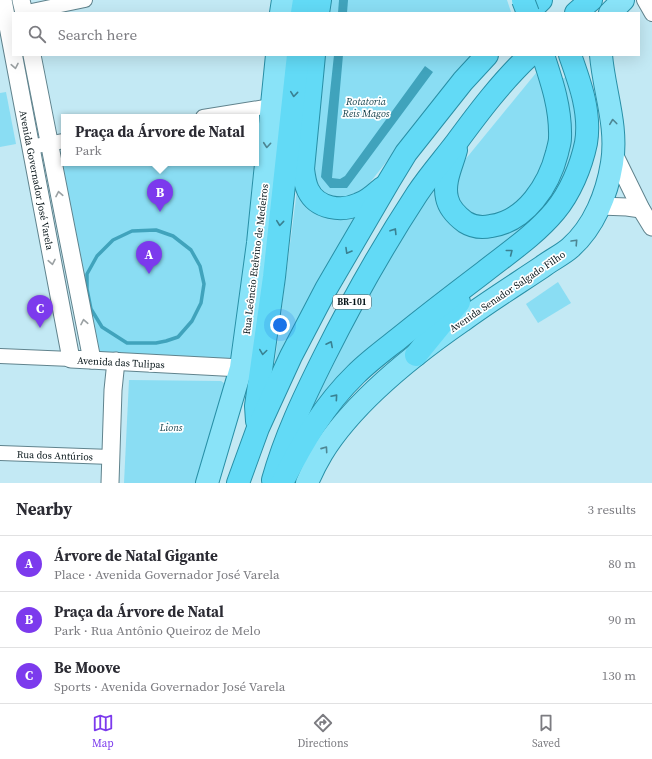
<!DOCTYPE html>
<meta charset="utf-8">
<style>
:root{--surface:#fff;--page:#f2f2f3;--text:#2b2b33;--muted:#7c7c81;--line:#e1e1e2;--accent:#7c3aed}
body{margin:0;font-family:"Source Serif 4",serif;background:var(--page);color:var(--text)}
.you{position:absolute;left:280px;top:325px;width:14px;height:14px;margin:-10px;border:3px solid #fff;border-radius:50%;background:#1a73e8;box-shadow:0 0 0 6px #1a73e833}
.badge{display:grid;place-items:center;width:26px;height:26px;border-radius:50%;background:var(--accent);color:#fff;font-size:13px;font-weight:700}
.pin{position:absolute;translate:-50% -33px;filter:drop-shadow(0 1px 2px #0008)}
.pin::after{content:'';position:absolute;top:21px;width:14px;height:12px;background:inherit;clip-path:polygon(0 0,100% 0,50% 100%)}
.popup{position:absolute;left:61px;top:114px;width:198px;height:52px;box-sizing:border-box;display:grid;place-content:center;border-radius:0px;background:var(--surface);filter:drop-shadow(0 1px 3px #0005);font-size:13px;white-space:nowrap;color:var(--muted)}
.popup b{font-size:15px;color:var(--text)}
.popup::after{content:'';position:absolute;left:50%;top:100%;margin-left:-8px;border:8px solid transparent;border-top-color:var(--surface)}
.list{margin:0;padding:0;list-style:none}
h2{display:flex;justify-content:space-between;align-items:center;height:52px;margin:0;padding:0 16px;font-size:17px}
h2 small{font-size:13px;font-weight:400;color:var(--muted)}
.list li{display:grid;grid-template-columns:26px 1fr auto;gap:12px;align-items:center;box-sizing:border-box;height:56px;padding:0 16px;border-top:1px solid var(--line)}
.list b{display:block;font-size:15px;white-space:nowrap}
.list p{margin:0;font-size:13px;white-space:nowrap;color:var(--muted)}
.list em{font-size:13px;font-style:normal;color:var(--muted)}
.icon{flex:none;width:22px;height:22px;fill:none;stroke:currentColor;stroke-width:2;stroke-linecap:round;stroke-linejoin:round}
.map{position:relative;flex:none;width:652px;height:483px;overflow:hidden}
.search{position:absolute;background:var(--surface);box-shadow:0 4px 16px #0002;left:12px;right:12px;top:12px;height:44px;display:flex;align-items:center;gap:10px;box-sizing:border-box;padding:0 14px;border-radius:0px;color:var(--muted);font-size:15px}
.sheet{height:220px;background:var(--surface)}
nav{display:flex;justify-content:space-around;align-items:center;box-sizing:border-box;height:56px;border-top:1px solid var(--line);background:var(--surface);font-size:11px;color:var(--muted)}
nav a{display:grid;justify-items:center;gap:2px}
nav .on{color:var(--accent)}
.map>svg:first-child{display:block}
.green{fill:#8addf3}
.water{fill:#40a3bc}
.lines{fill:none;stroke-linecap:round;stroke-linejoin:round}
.stream{stroke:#40a3bc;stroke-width:3.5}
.minor-casing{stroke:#60838d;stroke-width:16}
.tertiary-casing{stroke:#60838d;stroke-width:19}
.primary-casing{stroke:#288fa6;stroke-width:24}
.trunk-casing{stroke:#288fa6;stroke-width:24}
.minor{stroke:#fff;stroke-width:14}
.tertiary{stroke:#fff;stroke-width:17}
.primary{stroke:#89e3f8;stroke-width:22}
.trunk{stroke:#62daf6;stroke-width:22}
.trunk-bridge-casing{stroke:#288fa6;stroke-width:24;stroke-linecap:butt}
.trunk-bridge{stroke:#62daf6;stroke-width:22}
.oneway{stroke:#9ba1a3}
.oneway2{stroke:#398192}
.oneway3{stroke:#4e8693}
.labels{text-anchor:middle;stroke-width:3.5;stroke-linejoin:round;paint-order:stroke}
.shield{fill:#fff;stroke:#515a5d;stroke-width:1}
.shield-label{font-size:9px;font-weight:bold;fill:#061418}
.park-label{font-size:10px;font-style:italic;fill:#123f4a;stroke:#fff}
.street-label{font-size:10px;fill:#061418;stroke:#fff}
</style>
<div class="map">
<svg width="652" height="483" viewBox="0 0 652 483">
<rect width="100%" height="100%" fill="#c3e9f4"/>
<g class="green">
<path d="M326 0H507L511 12 510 13H324Z"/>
<path d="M320 55H471L368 185 356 198 338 204 313 191Z"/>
<path d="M536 73 549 104 552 134 549 157 525 199 503 216 471 219 455 201V182L464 161Z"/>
<path d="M566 77 576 116 575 151 563 185 545 211 290 435 380 273 436 182 445 217 459 232 483 238 501 235 545 200 558 81Z"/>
<path d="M6 92 16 144 0 147V93Z"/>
<path d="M64 151V163H254L237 359 94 353 58 152Z"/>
<path d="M298 182 363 211 272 384Z"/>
<path d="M558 282 571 303 538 323 526 304Z"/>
<path d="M129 380 221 381 227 385 200 483H124Z"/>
</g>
<g class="water">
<path d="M339 0H348L347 13H338Z"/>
<path d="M334 55H343L332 178 340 179 345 176 425 66 433 72 347 188H330L321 177Z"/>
</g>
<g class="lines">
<path class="stream" d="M156 230 173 236 191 250 200 266 204 284 201 303 192 321 178 337 166 341 156 343H127L102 327 91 309 87 289V274L97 256 113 240 132 231Z"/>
<g class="minor-casing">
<g id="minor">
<path d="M644 0 652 14"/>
<path d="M22 13 85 0"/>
<path d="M203 117 271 106"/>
<path d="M30 147 64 141"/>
<path d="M0 356 71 359"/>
<path d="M0 453 111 457"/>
</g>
</g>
<g class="tertiary-casing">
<g id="tertiary">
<path d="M3 0 71 359 241 368"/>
<path d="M21 0 24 13"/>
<path d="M32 55 92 360"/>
<path d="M613 152 641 209 652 227"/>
<path d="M600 206 627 207 641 209"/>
<path d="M110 483 113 390 116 361"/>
</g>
</g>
<g class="primary-casing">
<g id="primary">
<path d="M281 13 283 0"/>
<path d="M610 13 623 0"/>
<path d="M207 483 241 368 258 243 277 55"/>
<path d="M307 483C311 473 316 463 322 453 353 403 413 355 462 321 488 302 515 285 542 267 551 260 562 255 570 248 594 227 607 194 612 163 618 126 604 91 601 55"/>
</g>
</g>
<g class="trunk-casing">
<g id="trunk">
<path d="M302 13 304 0"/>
<path d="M318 13 320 0"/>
<path d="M528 13 541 0"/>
<path d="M576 13 591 0"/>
<path d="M314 55 303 169C304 177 305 184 308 190 317 209 342 212 359 204 368 201 375 194 382 188"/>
<path d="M456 150C452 165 443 182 447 198 449 208 457 216 465 222 473 227 482 228 491 226 526 221 549 185 557 153 558 148 560 143 560 138 561 109 552 82 543 55"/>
<path d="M416 355 459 302"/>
<path d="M257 421 256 406 274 277 298 55"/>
<path d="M273 480C285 437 304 397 324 357 352 301 383 246 417 194 429 176 443 160 456 143 478 113 502 81 530 55"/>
<path d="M238 483 258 428 291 356 326 289 389 181 406 153 463 81 487 55"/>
<path d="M282 483C302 443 324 405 356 374 369 361 384 350 398 339 426 316 455 294 484 272 508 253 535 235 555 211 570 193 581 167 586 143 591 113 580 83 570 55"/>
</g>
</g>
<use href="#minor" class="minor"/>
<use href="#tertiary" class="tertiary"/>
<use href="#primary" class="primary"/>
<use href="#trunk" class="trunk"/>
<g class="trunk-bridge-casing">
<path id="trunk-bridge" d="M523 0 528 13"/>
</g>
<use href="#trunk-bridge" class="trunk-bridge"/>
</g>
<defs><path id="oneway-chevron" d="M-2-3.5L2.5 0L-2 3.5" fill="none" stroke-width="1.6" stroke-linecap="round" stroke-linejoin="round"/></defs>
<g class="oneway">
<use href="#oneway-chevron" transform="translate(15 66) rotate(79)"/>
<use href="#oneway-chevron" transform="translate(59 194) rotate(-101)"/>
<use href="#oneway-chevron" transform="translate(52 262) rotate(79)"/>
<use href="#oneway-chevron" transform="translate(84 322) rotate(-101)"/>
</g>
<g class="oneway2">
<use href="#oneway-chevron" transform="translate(294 94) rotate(96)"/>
<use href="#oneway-chevron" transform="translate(280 223) rotate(96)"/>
<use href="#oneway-chevron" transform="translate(394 231) rotate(-58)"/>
<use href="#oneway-chevron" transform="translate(348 251) rotate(120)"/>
<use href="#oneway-chevron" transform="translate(510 252) rotate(-38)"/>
<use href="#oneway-chevron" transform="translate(330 344) rotate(-63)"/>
<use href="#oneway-chevron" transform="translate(263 352) rotate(98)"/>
<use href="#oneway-chevron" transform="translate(335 397) rotate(-49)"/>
</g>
<g class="oneway3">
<use href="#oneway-chevron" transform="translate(613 122) rotate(-97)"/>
<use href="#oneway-chevron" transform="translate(267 145) rotate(95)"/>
<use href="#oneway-chevron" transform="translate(575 242) rotate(-47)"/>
<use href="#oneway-chevron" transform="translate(325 449) rotate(-55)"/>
</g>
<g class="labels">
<rect class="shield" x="333" y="295" width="38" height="14" rx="3"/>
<g class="shield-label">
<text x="352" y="305">BR-101</text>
</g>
<g class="park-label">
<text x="366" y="105">Rotatoria<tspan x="366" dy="12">Reis Magos</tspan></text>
<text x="171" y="431">Lions</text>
</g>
<g class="street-label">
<text transform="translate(37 180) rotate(79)" y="4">Avenida Governador José Varela</text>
<text transform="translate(255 259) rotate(-83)" y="4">Rua Leôncio Etelvino de Medeiros</text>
<text transform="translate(507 291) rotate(-34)" y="4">Avenida Senador Salgado Filho</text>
<text transform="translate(121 362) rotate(3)" y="4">Avenida das Tulipas</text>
<text transform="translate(55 455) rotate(2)" y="4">Rua dos Antúrios</text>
</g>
</g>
</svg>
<div class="you"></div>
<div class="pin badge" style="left:149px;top:274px">A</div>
<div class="pin badge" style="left:160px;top:212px">B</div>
<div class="popup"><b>Praça da Árvore de Natal</b>Park</div>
<div class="pin badge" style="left:40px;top:328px">C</div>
<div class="search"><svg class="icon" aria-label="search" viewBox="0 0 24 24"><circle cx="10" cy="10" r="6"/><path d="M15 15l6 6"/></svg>Search here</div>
</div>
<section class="sheet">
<h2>Nearby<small>3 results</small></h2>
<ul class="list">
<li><span class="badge">A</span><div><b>Árvore de Natal Gigante</b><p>Place · Avenida Governador José Varela</p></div><em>80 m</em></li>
<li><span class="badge">B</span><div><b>Praça da Árvore de Natal</b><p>Park · Rua Antônio Queiroz de Melo</p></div><em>90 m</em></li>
<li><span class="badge">C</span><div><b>Be Moove</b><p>Sports · Avenida Governador José Varela</p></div><em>130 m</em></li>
</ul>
</section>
<nav>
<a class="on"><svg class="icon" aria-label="map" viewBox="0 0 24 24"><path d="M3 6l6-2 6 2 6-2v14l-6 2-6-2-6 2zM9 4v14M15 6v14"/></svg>Map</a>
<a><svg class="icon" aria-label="directions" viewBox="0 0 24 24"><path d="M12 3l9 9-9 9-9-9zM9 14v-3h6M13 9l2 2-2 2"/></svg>Directions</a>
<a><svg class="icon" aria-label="saved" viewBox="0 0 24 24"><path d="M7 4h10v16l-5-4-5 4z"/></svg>Saved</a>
</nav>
